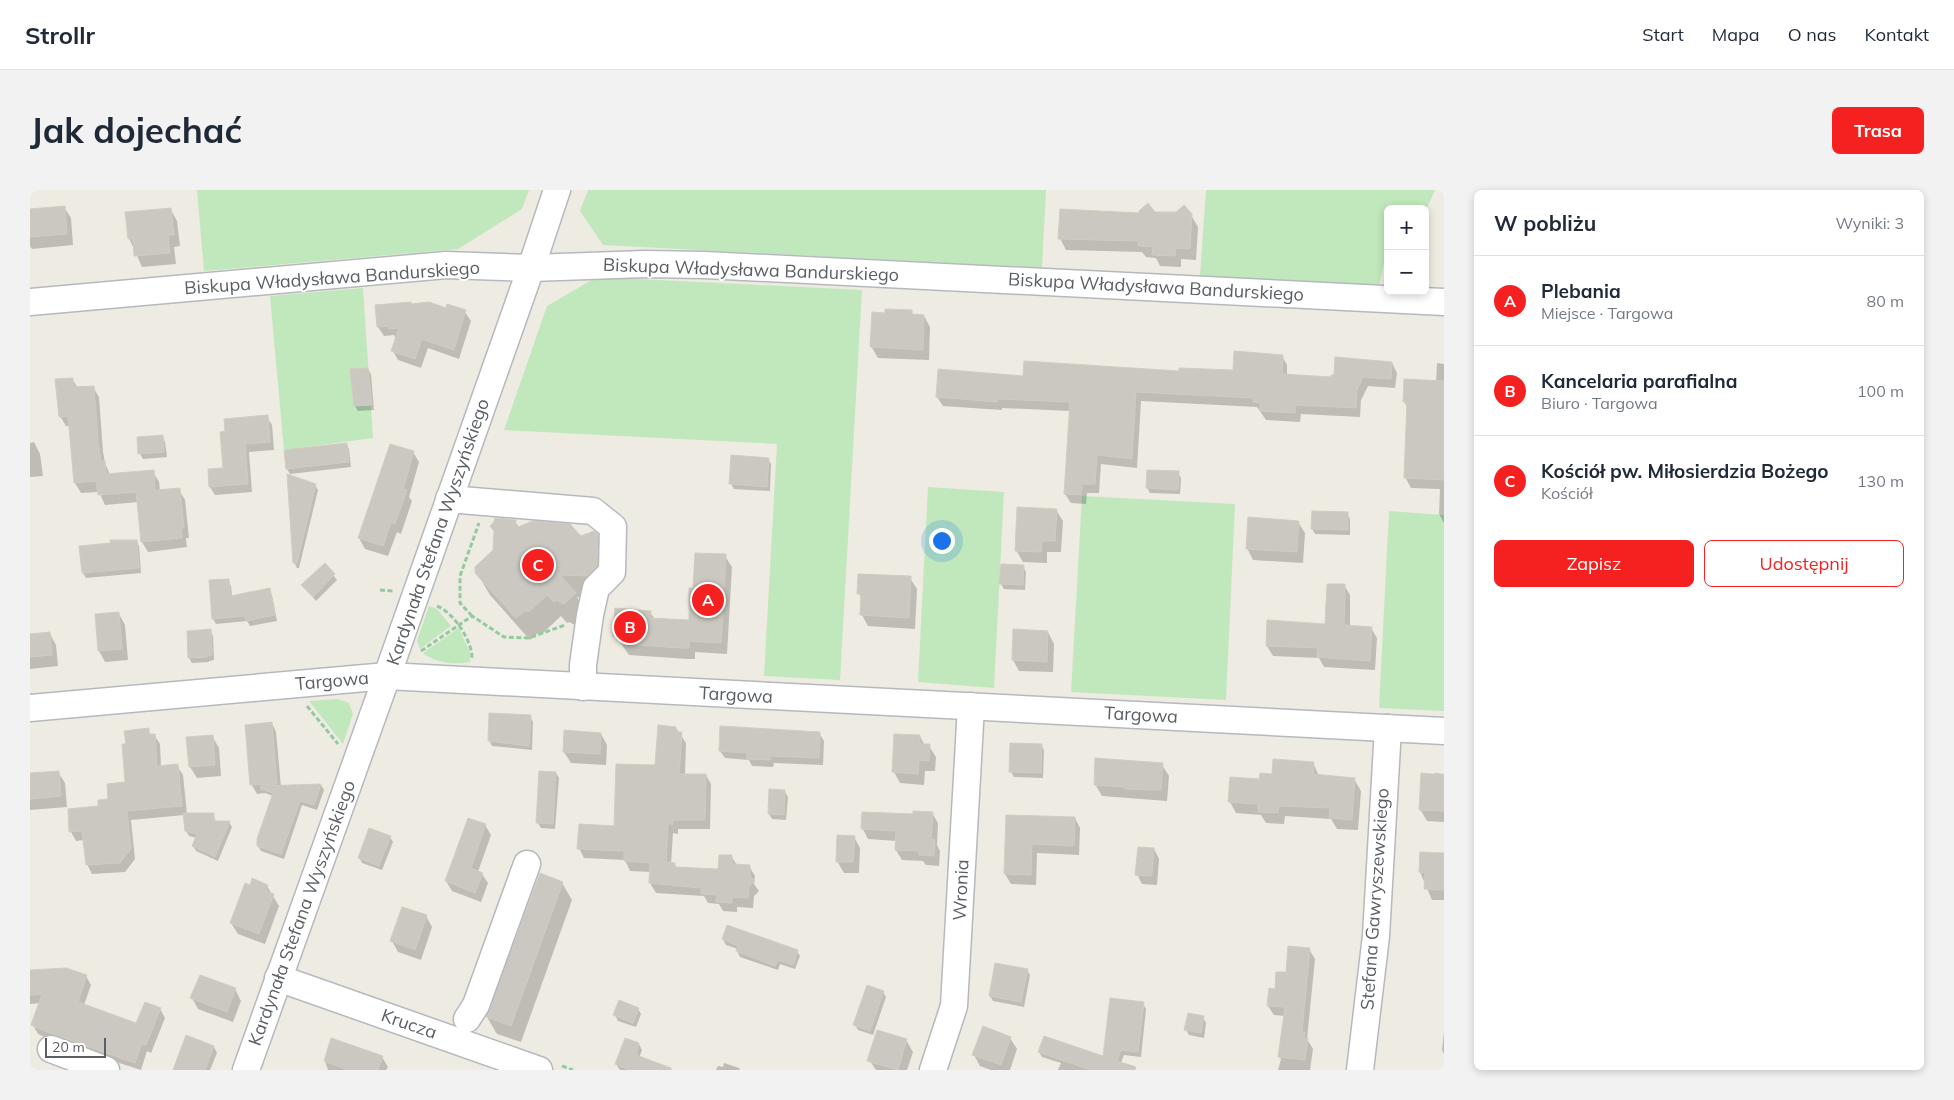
<!DOCTYPE html>
<html lang="pl">
<meta charset="utf-8">
<style>
:root{--surface:#fff;--page:#f2f2f3;--text:#1f2937;--muted:#747a83;--line:#e0e1e3;--accent:#f52121}
body{margin:0;font-family:Mulish,sans-serif;background:var(--page);color:var(--text)}
.controls{position:absolute;right:15px;top:15px;display:grid;overflow:hidden;border-radius:8px;box-shadow:0 2px 8px #0003}
.controls button{width:45px;height:45px;display:grid;place-items:center;padding:0;border:0;border-bottom:1px solid var(--line);background:var(--surface);color:var(--text);font:25px sans-serif}
.scale{position:absolute;left:15px;bottom:12px;width:61px;box-sizing:border-box;padding-left:5px;border:2px solid #5a5f64;border-top:0;font-size:14px;line-height:18px;white-space:nowrap;color:#5a5f64;-webkit-text-stroke:4px #fff;paint-order:stroke}
.you{position:absolute;left:911px;top:350px;width:18px;height:18px;margin:-12px;border:4px solid #fff;border-radius:50%;background:#1a73e8;box-shadow:0 0 0 8px #1a73e833}
.badge{display:grid;place-items:center;width:32px;height:32px;border-radius:50%;background:var(--accent);color:#fff;font-size:16px;font-weight:700}
.pin{position:absolute;translate:-50% -50%;border:2px solid #fff;box-shadow:0 1px 5px #0006}
.list{margin:0;padding:0;list-style:none}
h2{display:flex;justify-content:space-between;align-items:center;height:65px;margin:0;padding:0 20px;font-size:21px}
h2 small{font-size:16px;font-weight:400;color:var(--muted)}
.list li{display:grid;grid-template-columns:32px 1fr auto;gap:15px;align-items:center;box-sizing:border-box;height:90px;padding:0 20px;border-top:1px solid var(--line)}
.list b{display:block;font-size:19px;white-space:nowrap}
.list p{margin:0;font-size:16px;white-space:nowrap;color:var(--muted)}
.list em{font-size:16px;font-style:normal;color:var(--muted)}
.actions{display:flex;gap:10px;padding:15px 20px}
.actions a{flex:1;padding:11px 0;border:1px solid var(--accent);border-radius:8px;text-align:center;font-size:18px;color:var(--accent)}
.actions .main{background:var(--accent);color:#fff}
.map{position:relative;flex:none;width:1414px;height:880px;overflow:hidden;border-radius:8px}
header{display:flex;align-items:center;gap:30px;box-sizing:border-box;height:70px;padding:0 25px;background:var(--surface);border-bottom:1px solid var(--line)}
header strong{font-size:24px}
nav{display:flex;gap:28px;margin-inline-start:auto;font-size:18px}
.intro{display:flex;align-items:center;justify-content:space-between;box-sizing:border-box;height:120px;padding:0 30px}
h1{margin:0;font-size:35px}
.button{padding:12px 22px;border-radius:8px;background:var(--accent);color:#fff;font-size:18px;font-weight:700}
main{display:flex;gap:30px;padding:0 30px}
aside{flex:1;background:var(--surface);border-radius:8px;box-shadow:0 2px 8px #0003}
.map>svg:first-child{display:block}
.green{fill:#c0e8bc}
.shadow{fill:#0003}
.building{fill:#cbc7c1;stroke:#d3ccc0}
.lines{fill:none;stroke-linecap:round;stroke-linejoin:round}
.minor-casing{stroke:#b5b9bd;stroke-width:29}
.path{stroke:#94ca9f;stroke-width:3;stroke-dasharray:5 2.5;stroke-linecap:butt}
.minor{stroke:#fff;stroke-width:26}
.labels{text-anchor:middle;stroke-width:4;stroke-linejoin:round;paint-order:stroke}
.street-label{font-size:18px;fill:#5a5f64;stroke:#fff}
</style>
<header>
<strong>Strollr</strong>
<nav><a>Start</a><a>Mapa</a><a>O nas</a><a>Kontakt</a></nav>
</header>
<div class="intro"><h1>Jak dojechać</h1><a class="button">Trasa</a></div>
<main>
<div class="map">
<svg width="1414" height="880" viewBox="0 0 1414 880">
<rect width="100%" height="100%" fill="#eeebe2"/>
<g class="green">
<path d="M167 0H499L492 19 428 59 174 81Z"/>
<path d="M558 0H1016L1012 78 573 55 550 21Z"/>
<path d="M1176 0H1405L1395 22V19H1358V73H1354L1349 95 1170 86Z"/>
<path d="M567 87 832 100 810 490 734 486 747 254 474 240 517 116Z"/>
<path d="M333 98 343 248 254 260 240 106Z"/>
<path d="M898 297 974 302 964 498 888 492Z"/>
<path d="M1052 306 1205 314 1196 510 1041 502Z"/>
<path d="M1359 321 1414 325V521L1349 518Z"/>
<path d="M399 416 407 419 421 436 390 459 387 451Z"/>
<path d="M429 438 440 463V472C425 475 405 473 393 463Z"/>
<path d="M308 509 319 513 323 524 313 554 279 511Z"/>
</g>
<g class="shadow">
<path d="M34 17 41 28 43 55 2 59 0 56V20Z"/>
<path d="M141 20 147 31 150 56 144 57 146 74 112 77 99 48Z"/>
<path d="M1125 23 1161 25 1168 37 1166 70 1151 69V77L1130 76 1126 68 1116 67 1112 62 1036 60 1030 48Z"/>
<path d="M381 115 435 122 441 131 429 169 398 158 391 178 368 170 363 161 366 149 364 145 354 146 348 137Z"/>
<path d="M881 122 883 125 894 126 900 137 899 170 848 168 841 156 856 124Z"/>
<path d="M1252 166 1257 175V185L1302 188 1362 173 1367 183 1365 198 1338 196 1331 210 1330 227 1271 224 1270 232 1236 230 1227 217 1111 211 1107 278 1071 274 1069 303H1057L1056 314 1041 313 1035 304 1040 221 972 218V220L913 216 907 207 995 187 1204 181Z"/>
<path d="M1407 173 1414 174V333L1409 324 1410 299 1381 298 1375 287 1378 219 1374 211 1406 192Z"/>
<path d="M338 179 341 184 344 220 328 221 325 216 322 180Z"/>
<path d="M42 189 48 198 63 197 69 207 73 262 75 273 80 285 123 282 129 292 130 301 149 300 155 310 159 348H156L157 357 118 362 112 352 108 312 75 315 69 302 51 303 45 293 40 236H36L30 226Z"/>
<path d="M237 227 242 235 244 260 219 262 222 302 185 305 180 297 179 281 195 279Z"/>
<path d="M132 246 135 252 137 267 113 269 110 264 108 248Z"/>
<path d="M4 252 10 264 13 286 0 287V253Z"/>
<path d="M316 254 319 259 321 277 260 284 257 279 255 261Z"/>
<path d="M383 262 389 272 379 307 382 311 371 344 367 342 358 366 335 359 329 348Z"/>
<path d="M702 267 738 269 741 274 740 301 704 299 701 294Z"/>
<path d="M1148 283 1151 288 1150 304 1120 303 1117 298Z"/>
<path d="M285 295 288 300 269 378H267L264 372Z"/>
<path d="M1026 320 1033 331 1031 362H1017V373L993 372 986 360Z"/>
<path d="M1283 322 1317 323 1320 329V345L1285 344 1282 339Z"/>
<path d="M485 331 489 338 550 347 567 345 580 368 569 408 547 407 558 426 547 436 539 432 537 433 531 426 513 443H508L500 450 460 405 447 383Z"/>
<path d="M1268 332 1275 343 1273 373 1223 370 1217 358Z"/>
<path d="M106 351 109 356 111 383 56 388 53 383Z"/>
<path d="M695 366 702 377 697 464 665 462V469H658L599 465 585 445 620 422 625 430 660 431 665 399Z"/>
<path d="M295 375 307 390 286 411 273 395Z"/>
<path d="M993 377 996 382 995 400 974 399 971 394Z"/>
<path d="M880 388 887 399 885 439 838 436 832 425V410L829 403Z"/>
<path d="M198 390 201 396 202 407 239 400 242 405 247 431 220 436 217 431 186 434 183 429Z"/>
<path d="M1314 395 1320 405V437L1341 438 1347 448 1345 480 1294 477 1289 468 1243 466 1237 456 1296 435Z"/>
<path d="M89 424 95 435 98 470 75 472 69 461Z"/>
<path d="M180 441 183 446 184 470 179 471V472L162 473 159 468Z"/>
<path d="M1018 442 1024 454 1023 482 989 481 983 470Z"/>
<path d="M20 444 26 455 28 476 0 479V445Z"/>
<path d="M500 527 503 532 502 560 462 556 459 550Z"/>
<path d="M242 533 246 542 251 597 291 595 294 600 287 620 272 615 254 669 231 661 228 656 243 606 235 603 227 604 222 595 216 536Z"/>
<path d="M646 538 656 553 655 585H676L681 594 680 639H648V644L643 643 641 674H644L647 679 689 680 701 666 707 675 719 676 725 686 724 694 729 701 724 706 723 718 707 717V722L693 721 689 714 678 713 674 706 626 703 620 693 621 682 600 681 595 670 554 668 549 658 585 637 626 576Z"/>
<path d="M118 540 121 545H124L130 554 131 577 147 576 153 585 157 624H183L186 632H199L202 637 188 671 166 661 163 656 167 648 159 646 156 641 154 625 101 630 105 669 95 682 62 684 57 674 54 650 46 651 41 642 80 610 96 593 97 555Z"/>
<path d="M789 543 794 551 793 575 744 573 743 577 722 576 719 570 695 568 690 561Z"/>
<path d="M571 544 577 555 576 575 541 573 534 562Z"/>
<path d="M182 546 189 558 191 586 167 588 160 577Z"/>
<path d="M890 546 895 556H899L906 567 905 581H895L894 595 870 593 864 582Z"/>
<path d="M1011 555 1014 560 1013 588 984 587 981 582Z"/>
<path d="M1283 573 1289 586 1324 589 1331 601 1328 640 1307 639 1301 629 1255 626 1254 634 1236 633 1231 625 1206 623 1200 612 1244 585Z"/>
<path d="M1132 575 1139 586 1137 611 1072 606 1065 594Z"/>
<path d="M28 582 35 593 37 617 0 620V585Z"/>
<path d="M526 583 529 588 525 639 511 638 508 633Z"/>
<path d="M1405 583 1414 584V632L1397 631 1390 619Z"/>
<path d="M755 602 758 607 756 630 742 629 739 624Z"/>
<path d="M902 623 908 633 907 655 910 661 909 676 896 675 893 671 872 670 866 660 867 651 838 649 833 639V624L884 626Z"/>
<path d="M977 626 1045 628 1050 638 1049 665 1007 663 1006 695 981 694 975 684Z"/>
<path d="M455 635 461 645 448 682 452 684 458 693 451 712 422 701 416 691Z"/>
<path d="M360 647 363 652 352 680 332 673 329 667Z"/>
<path d="M824 647 830 658 829 683H814L807 671Z"/>
<path d="M1124 659 1129 669 1127 695 1112 694 1107 684Z"/>
<path d="M1414 665V710H1402L1390 682Z"/>
<path d="M532 693 542 710 491 852 467 844 457 827Z"/>
<path d="M220 696H237L249 716 235 754 208 744 201 733Z"/>
<path d="M396 726 402 737 391 770 368 762 362 751Z"/>
<path d="M693 749 767 761 770 766 765 779 750 774 748 780 710 767 707 761 708 759 696 755Z"/>
<path d="M1279 759 1285 769 1277 849 1283 859 1280 880H1248L1251 869 1249 866 1255 826 1244 825 1238 816 1246 800Z"/>
<path d="M997 780 1000 785 994 817 963 811 960 806Z"/>
<path d="M0 781 56 786 61 795 54 815 107 834 130 819 135 828 121 863 117 861 111 880 28 853 8 844 3 835 10 813 0 814Z"/>
<path d="M205 799 211 811 203 832 168 819 162 808Z"/>
<path d="M853 802 856 807 843 845 828 840 825 835Z"/>
<path d="M1113 814 1116 819 1111 867 1094 865 1088 880H1028L1031 873 1012 867 1009 862 1075 868Z"/>
<path d="M608 819 611 824 606 837 588 831 585 825Z"/>
<path d="M1173 827 1176 833 1174 848 1159 845 1156 840Z"/>
<path d="M1414 842V864L1412 860Z"/>
<path d="M980 848 987 859 980 880H961L950 876 944 865Z"/>
<path d="M876 850 883 862 877 880H846L840 871Z"/>
<path d="M609 854 612 860 609 868 621 880H590L586 874Z"/>
<path d="M184 857 187 863 180 880H146Z"/>
<path d="M352 867 358 877 356 880H298L295 871Z"/>
<path d="M694 873 709 878 710 880H686L688 876 693 877Z"/>
</g>
<g class="building">
<path d="M1118 13 1125 22H1146L1154 15 1162 24 1160 59 1146 58 1145 66 1122 65 1123 57 1108 56V51L1028 49 1030 19 1109 23V21Z"/>
<path d="M35 16 37 44 0 47V19Z"/>
<path d="M141 18 144 45H138L140 63 104 66 103 49H98L95 22Z"/>
<path d="M381 112V114L399 112 416 118 417 114 436 120 424 160 392 149 385 169 361 161 369 138 359 139V136L347 137 345 115Z"/>
<path d="M855 119 882 120V124L894 125 893 160 840 157 842 122 855 123Z"/>
<path d="M1204 161 1253 165 1252 184 1301 187V185H1304L1305 167 1362 172 1361 189 1333 187 1327 200 1326 218 1266 215 1265 223 1230 221V213L1223 212V208L1106 202 1102 269 1067 265 1065 294H1052L1051 305 1034 304 1040 212 968 209 967 212 906 207 908 179 993 186 994 171 1149 181V178L1203 180Z"/>
<path d="M338 178 342 215 324 216 320 179Z"/>
<path d="M43 188V197L64 196 68 250 71 271H75L76 284 124 280 125 300 150 298 154 338H151L152 348 111 352 106 302 68 305 66 291 44 293 38 226 29 227 25 189Z"/>
<path d="M1374 189 1414 191V290L1374 288 1377 212H1373Z"/>
<path d="M238 225 240 252 215 254 218 294 179 297 178 279 193 278 190 242 195 241 194 229Z"/>
<path d="M133 245 134 262 108 264 107 247Z"/>
<path d="M317 253 319 272 256 279 254 260Z"/>
<path d="M360 254 384 261 373 299 377 300 365 334 361 332 353 356 328 348Z"/>
<path d="M701 265 739 268 737 297 699 294Z"/>
<path d="M1117 280 1149 281 1148 300 1116 298Z"/>
<path d="M257 284 286 294 267 373H263Z"/>
<path d="M987 317 1027 319 1025 351H1012L1011 362 985 361Z"/>
<path d="M1282 321 1318 322V340L1281 339Z"/>
<path d="M1218 327 1269 331 1267 362 1216 359Z"/>
<path d="M465 328 486 330 485 338 503 331 540 334 551 346 564 341 568 344 567 376 557 386 530 385 546 403 534 414 526 410 524 412 517 405 500 421H495L486 428 445 383V377L463 360 464 341 460 336 464 332Z"/>
<path d="M80 350H107L109 378 52 383 49 356 81 353Z"/>
<path d="M665 363 696 364 691 453 659 451V458H651L591 454 592 450H587V446H583L585 418 621 421 620 428 659 430V398H663Z"/>
<path d="M295 373 305 384 283 407 271 395Z"/>
<path d="M971 374 994 375 993 395 969 394Z"/>
<path d="M828 384 881 386 879 428 830 425 831 404H827Z"/>
<path d="M199 389 200 406 240 398 245 425 216 431 215 426 182 429 179 390Z"/>
<path d="M1297 394H1315L1314 435 1342 437 1340 471 1287 467 1288 458 1236 456 1237 430 1295 434Z"/>
<path d="M89 422 92 459 68 461 65 424Z"/>
<path d="M181 439 182 465 177 466V467L158 468 157 441Z"/>
<path d="M983 439 1018 441 1017 472 982 470Z"/>
<path d="M20 442 22 465 0 467V444Z"/>
<path d="M459 523 501 525 499 556 458 551Z"/>
<path d="M242 532 247 594 220 595 215 535Z"/>
<path d="M628 535 646 537V542H652L649 584H676L675 630H643V634H638L636 672 645 673V677L688 679 689 665H702V674L720 675V686L725 691 719 696 718 708 702 707V713L686 712 687 705 671 704V698L619 693 620 673 594 671V661L547 659 549 634 584 636 586 574 625 575Z"/>
<path d="M690 536 790 542 789 568 740 566V570L717 569V563L689 561Z"/>
<path d="M119 538V544H125L127 576 148 574 152 616 97 621 101 659 90 673 56 675 52 641 39 642 38 619 68 616V610L78 609 77 594 95 592 92 554H96L94 541Z"/>
<path d="M534 540 571 543 570 564 533 562Z"/>
<path d="M864 544 890 545V554H900L899 571 889 570 888 584 862 582Z"/>
<path d="M183 545 185 575 159 577 156 547Z"/>
<path d="M980 553 1012 554 1011 583 979 582Z"/>
<path d="M1065 568 1133 573 1131 600 1095 599V597L1064 595Z"/>
<path d="M1243 569 1284 572 1283 584 1325 588 1322 630 1299 628 1300 618 1249 616 1248 623 1228 622V614L1198 612 1200 587 1229 589 1230 583 1242 584Z"/>
<path d="M29 581 31 606 0 609V583Z"/>
<path d="M509 581 526 582 523 634 506 633Z"/>
<path d="M1391 583 1414 585V621L1389 620Z"/>
<path d="M291 594 284 615 270 611 251 664 227 656V649L243 603 231 599V596Z"/>
<path d="M739 599 755 600 754 625 738 624Z"/>
<path d="M883 621 903 622 901 649 905 650 904 666 889 665V661L865 660 866 641 831 639 832 622 883 624Z"/>
<path d="M153 623H184V631H200L185 667 162 656 167 644 155 641Z"/>
<path d="M976 625 1045 627 1044 656 1002 654 1001 685 974 684Z"/>
<path d="M438 628 456 634 441 678 453 683 445 703 415 691Z"/>
<path d="M339 638 361 646 349 676 328 668Z"/>
<path d="M807 645 825 646 823 672H806Z"/>
<path d="M1108 657 1124 658 1122 686 1105 685Z"/>
<path d="M1390 662 1414 663V700L1394 699 1395 683 1389 682Z"/>
<path d="M510 683 533 692 481 836 456 827Z"/>
<path d="M222 688 238 695 236 701 244 704 229 744 200 733 215 693 220 695Z"/>
<path d="M372 717 397 725 385 760 360 751Z"/>
<path d="M697 735 768 760 763 775 748 770 745 776 706 761 708 756 692 749Z"/>
<path d="M1258 756 1280 758 1272 842H1275L1274 848H1278L1275 870 1248 867 1255 817 1237 816 1239 798 1245 799 1246 782H1256Z"/>
<path d="M965 773 998 779 991 812 959 806Z"/>
<path d="M36 778 57 785 48 812 106 833 115 812 131 818 116 855 112 853 105 873 22 844 1 835 12 804 0 805V780Z"/>
<path d="M170 785 206 798 197 822 160 808Z"/>
<path d="M837 795 854 801 840 841 823 835Z"/>
<path d="M1080 808 1114 812 1108 862 1091 860 1087 871 1106 877 1105 880H1061L1008 862 1014 846 1073 866Z"/>
<path d="M589 810 609 818 603 833 583 825Z"/>
<path d="M1158 823 1174 826 1171 843 1154 840Z"/>
<path d="M953 836 981 847 971 875 942 865Z"/>
<path d="M847 840 877 849 868 880 837 871Z"/>
<path d="M156 845 184 856 175 880H143Z"/>
<path d="M301 848 353 866 348 880H318L294 871Z"/>
<path d="M595 848 609 853 606 865 641 878V880H600L585 874Z"/>
</g>
<g class="lines">
<g class="minor-casing">
<g id="minor">
<path d="M0 112 416 75 501 78 615 74 675 75 1414 112"/>
<path d="M419 309 563 321 583 337 582 382 566 398 560 425 553 475V497"/>
<path d="M0 518 357 486 1414 541"/>
<path d="M248 788 509 880"/>
<path d="M437 829 446 815 497 674"/>
<path d="M21 859 76 880"/>
<path d="M216 880 357 486 501 78 527 0"/>
<path d="M903 880 924 816 941 516"/>
<path d="M1330 880 1346 746 1358 538"/>
</g>
</g>
<g class="path">
<path d="M350 400 363 401"/>
<path d="M407 416C423 422 442 450 442 468"/>
<path d="M442 426 430 413V386L449 333"/>
<path d="M391 461 442 426 474 447 499 448 535 435"/>
<path d="M277 516 308 554"/>
<path d="M532 876 543 880"/>
</g>
<use href="#minor" class="minor"/>
</g>
<g class="labels">
<g class="street-label">
<text transform="translate(721 80) rotate(2)" y="6">Biskupa Władysława Bandurskiego</text>
<text transform="translate(302 88) rotate(-4)" y="6">Biskupa Władysława Bandurskiego</text>
<text transform="translate(1126 97) rotate(3)" y="6">Biskupa Władysława Bandurskiego</text>
<text transform="translate(408 342) rotate(-71)" y="6">Kardynała Stefana Wyszyńskiego</text>
<text transform="translate(302 491) rotate(-5)" y="6">Targowa</text>
<text transform="translate(706 505) rotate(3)" y="6">Targowa</text>
<text transform="translate(1111 525) rotate(3)" y="6">Targowa</text>
<text transform="translate(931 700) rotate(-87)" y="6">Wronia</text>
<text transform="translate(1345 709) rotate(-86)" y="6">Stefana Gawryszewskiego</text>
<text transform="translate(272 723) rotate(-70)" y="6">Kardynała Stefana Wyszyńskiego</text>
<text transform="translate(379 834) rotate(19)" y="6">Krucza</text>
</g>
</g>
</svg>
<div class="controls">
<button>+</button>
<button>−</button>
</div>
<div class="scale">20 m</div>
<div class="you"></div>
<div class="pin badge" style="left:678px;top:410px">A</div>
<div class="pin badge" style="left:600px;top:437px">B</div>
<div class="pin badge" style="left:508px;top:375px">C</div>
</div>
<aside>
<h2>W pobliżu<small>Wyniki: 3</small></h2>
<ul class="list">
<li><span class="badge">A</span><div><b>Plebania</b><p>Miejsce · Targowa</p></div><em>80 m</em></li>
<li><span class="badge">B</span><div><b>Kancelaria parafialna</b><p>Biuro · Targowa</p></div><em>100 m</em></li>
<li><span class="badge">C</span><div><b>Kościół pw. Miłosierdzia Bożego</b><p>Kościół</p></div><em>130 m</em></li>
</ul>
<div class="actions"><a class="main">Zapisz</a><a>Udostępnij</a></div>
</aside>
</main>
